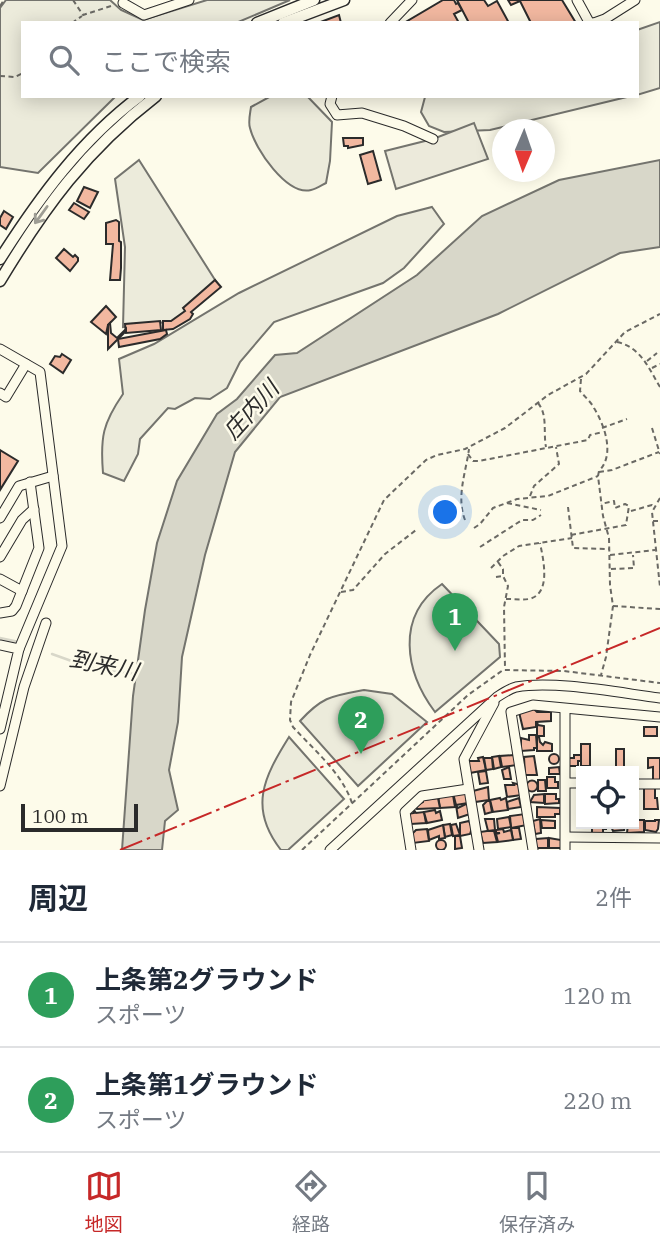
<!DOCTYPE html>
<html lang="ja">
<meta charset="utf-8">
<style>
:root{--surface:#fff;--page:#f6f6f7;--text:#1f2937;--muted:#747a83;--line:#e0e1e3;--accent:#c62828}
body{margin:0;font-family:"IBM Plex Serif","Noto Sans JP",serif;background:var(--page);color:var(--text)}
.controls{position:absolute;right:21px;bottom:21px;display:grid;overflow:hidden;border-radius:0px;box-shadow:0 4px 18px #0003}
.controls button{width:63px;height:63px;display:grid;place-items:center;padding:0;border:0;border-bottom:2px solid var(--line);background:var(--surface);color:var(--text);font:35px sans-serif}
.compass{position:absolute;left:492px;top:119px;width:63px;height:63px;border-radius:50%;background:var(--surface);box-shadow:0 4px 18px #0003;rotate:182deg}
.scale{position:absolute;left:21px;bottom:18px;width:117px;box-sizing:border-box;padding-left:7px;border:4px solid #2b2b2b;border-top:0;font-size:19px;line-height:24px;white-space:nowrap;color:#2b2b2b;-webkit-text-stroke:5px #fdfbea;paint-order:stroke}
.you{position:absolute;left:446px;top:513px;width:24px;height:24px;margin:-18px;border:5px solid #fff;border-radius:50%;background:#1a73e8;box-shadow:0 0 0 10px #1a73e833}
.badge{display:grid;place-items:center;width:46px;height:46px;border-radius:50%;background:var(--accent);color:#fff;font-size:23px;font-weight:700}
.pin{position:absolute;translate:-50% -58px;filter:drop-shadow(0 2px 4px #0008)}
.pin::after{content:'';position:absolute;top:37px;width:24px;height:21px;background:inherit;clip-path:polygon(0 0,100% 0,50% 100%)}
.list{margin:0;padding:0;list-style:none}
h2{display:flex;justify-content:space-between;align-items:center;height:91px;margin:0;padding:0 28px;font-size:30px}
h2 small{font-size:23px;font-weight:400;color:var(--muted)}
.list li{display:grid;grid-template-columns:46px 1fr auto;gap:21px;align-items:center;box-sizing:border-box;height:105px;padding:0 28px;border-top:2px solid var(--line)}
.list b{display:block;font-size:26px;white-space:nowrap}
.list p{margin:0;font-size:23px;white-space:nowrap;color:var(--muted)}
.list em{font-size:23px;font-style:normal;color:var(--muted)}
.icon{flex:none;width:38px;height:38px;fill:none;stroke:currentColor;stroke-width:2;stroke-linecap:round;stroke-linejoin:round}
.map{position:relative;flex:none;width:660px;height:850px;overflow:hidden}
.search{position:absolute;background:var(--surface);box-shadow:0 4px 18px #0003;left:21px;right:21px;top:21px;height:77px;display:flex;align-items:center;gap:18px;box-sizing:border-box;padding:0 24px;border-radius:0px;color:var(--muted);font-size:26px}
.sheet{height:301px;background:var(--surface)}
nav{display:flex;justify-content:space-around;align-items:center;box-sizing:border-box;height:98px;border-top:2px solid var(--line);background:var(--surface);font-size:19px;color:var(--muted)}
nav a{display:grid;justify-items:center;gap:4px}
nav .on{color:var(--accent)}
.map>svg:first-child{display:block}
.green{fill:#ecebdb;stroke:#74746e;stroke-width:2}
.parking{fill:#eceadb;stroke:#74746e;stroke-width:2}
.water{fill:#d8d7c9;stroke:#74746e;stroke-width:2}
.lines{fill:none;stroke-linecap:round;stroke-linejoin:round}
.stream{stroke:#d8d7c9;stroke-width:2.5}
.building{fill:#f2b8a0;stroke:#2b2b2b;stroke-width:2}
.minor-casing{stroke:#2b2b2b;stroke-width:11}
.major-casing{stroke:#2b2b2b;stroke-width:13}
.path{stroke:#6a6964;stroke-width:2;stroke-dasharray:5 3.5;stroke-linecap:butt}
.minor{stroke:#fdfbea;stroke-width:9}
.major{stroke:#fdfbea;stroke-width:10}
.power{stroke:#c62828;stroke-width:2;stroke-dasharray:24 5 3.5 5;stroke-linecap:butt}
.oneway{stroke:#9e9d94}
.labels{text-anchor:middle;stroke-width:5;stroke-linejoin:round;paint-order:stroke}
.water-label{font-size:23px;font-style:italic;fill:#2b2b2b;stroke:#fdfbea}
</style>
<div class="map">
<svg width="660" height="850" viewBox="0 0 660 850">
<rect width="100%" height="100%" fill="#fdfbea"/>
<g class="green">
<path d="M6 0H110L121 10 143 20 207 0H290L236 23H23V96H116L38 173 0 167V8Z"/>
<path d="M660 22V88L637 95V30Z"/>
<path d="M271 96H307L332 122 330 161 326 183C322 185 316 189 311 190 287 196 255 149 250 128 248 122 250 114 251 107Z"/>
<path d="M417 96H631L490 130 444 132 429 126 421 112 425 97Z"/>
<path d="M139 160 217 283 175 321 123 327 125 247 115 179Z"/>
<path d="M432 207 444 224 404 268 383 283 274 322 240 362 227 388 210 399 195 398 175 409 168 408 140 439 138 454 124 481 103 473C100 437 103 423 123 394L119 359 154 344 239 293 397 216Z"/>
<path d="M442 584 499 644 500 657 435 712C405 672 395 616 442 584Z"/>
<path d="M364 690 392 694 427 722 358 786 300 721C323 696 332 696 364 690Z"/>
<path d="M289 737 344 799 288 850H281C248 808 264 777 289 737Z"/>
</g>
<path class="parking" d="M474 123 488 159 396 189 385 151 433 139Z"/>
<path class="water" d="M660 160V247L620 253 498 314 280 397 235 452 205 555 182 657 178 722 169 770 178 810 165 821 162 850H122L133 696 145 610 157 543 177 481 217 414 237 399 275 355 297 353 417 275 482 216 559 180Z"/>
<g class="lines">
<g class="stream">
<path d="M0 638 19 642"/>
<path d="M52 654 91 668 137 674"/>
</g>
</g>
<g class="building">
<path d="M443 0H454L456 4 458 3 462 10 454 14 459 23H404Z"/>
<path d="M457 0H484L488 6 497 1 509 23H469Z"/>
<path d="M508 0H562L576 23H531L520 1 511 5Z"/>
<path d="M339 15 341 23H318Z"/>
<path d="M343 138H363V145L348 148V146H344Z"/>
<path d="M373 151 381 180 368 184 360 155Z"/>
<path d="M84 187 98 192 90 208 77 201Z"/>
<path d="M74 203 89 212 84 219 69 210Z"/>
<path d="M4 211 13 217 6 229 0 225V218Z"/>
<path d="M116 220 119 222V241L121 242V268L120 280H110L113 244H106V223Z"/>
<path d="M64 249 73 257 75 255 78 258V261L70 271 56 258Z"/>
<path d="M215 280 221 287 191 312 193 314 190 319 173 329 163 330V321H171L185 311 183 308Z"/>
<path d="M106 306 116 317 108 325 106 334 91 322Z"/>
<path d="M160 321 161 330 126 333 125 324Z"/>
<path d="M110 323 111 333 117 338 126 329V331L108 349V325Z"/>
<path d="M166 330 167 334 160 339 119 347 118 339Z"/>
<path d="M62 354 71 360 63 373 50 364 55 356 60 357Z"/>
<path d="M0 450 18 461 0 490Z"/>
<path d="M533 708 537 712H551V721L536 722V727L523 729 519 712Z"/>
<path d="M537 722 538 725 544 726V736H537Z"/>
<rect x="644" y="727" width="13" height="9"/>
<path d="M529 735H536L537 748H534V750L521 751V738L529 740Z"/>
<path d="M537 737H539L540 742 543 745 545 742 552 744V751H537Z"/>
<rect x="581" y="744" width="9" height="22"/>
<rect x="616" y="749" width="8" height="22"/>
<circle cx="554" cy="759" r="5"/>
<path d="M514 755 517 765 502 767 500 756Z"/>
<path d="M574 755H581V761H578V766H569V758H574Z"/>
<path d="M499 756 501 767 494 769 492 757Z"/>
<path d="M534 756 537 775H525L524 757Z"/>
<path d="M483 757 486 770 470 773 468 761H479L478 758Z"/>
<path d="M484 758H492L493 769 486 770Z"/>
<path d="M648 758H660V780H653V767L648 768Z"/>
<path d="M509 767 511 779H504L502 770Z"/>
<path d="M577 767H590V771H581V780L577 779Z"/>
<path d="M549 768 559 767 560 774H549Z"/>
<path d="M486 771 488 783 480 784 478 772Z"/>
<path d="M547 777H555V782H558V788H547Z"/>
<path d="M538 780H545L546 791H538Z"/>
<circle cx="532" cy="786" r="5.5"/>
<path d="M513 783 521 785 522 795 507 797 505 785H514Z"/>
<path d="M488 787 489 800 475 802 473 791Z"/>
<path d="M644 787H655V798H657L658 809H644Z"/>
<path d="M465 791 468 803 456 805 453 793Z"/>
<path d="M544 794V803L530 802 534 795Z"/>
<path d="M545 794H556V799H559V803L545 804Z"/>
<path d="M453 795 455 807 440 808 438 796Z"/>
<path d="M438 798 440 808 417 809 416 806 423 802V800Z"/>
<path d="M500 798 501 800 506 798 508 810 493 812 490 800Z"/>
<path d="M519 798 521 807 508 809 507 802Z"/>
<path d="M487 801H490L492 812 485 814 483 805Z"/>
<path d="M468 803 470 814 458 818 456 805 458 808Z"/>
<path d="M537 807 560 808V814H555V817H537Z"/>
<path d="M414 810 416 813 424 812 426 823 411 824 408 814 414 813Z"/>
<path d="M435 810 436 813 440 811 442 820 427 823 424 812Z"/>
<path d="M525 814 527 825 511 828 510 816Z"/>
<path d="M509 817 511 827 498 829 497 819Z"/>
<path d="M485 819H494L495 830 488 831Z"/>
<path d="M540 819 541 833 535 834 533 821Z"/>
<path d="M541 820 555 821V828H542Z"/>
<path d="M634 820H644V832L627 833 628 824H634Z"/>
<path d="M655 820H659L658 829 656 832 645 830V821H655Z"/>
<path d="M469 821 472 828 470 834 460 836V823Z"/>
<path d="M450 824 452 835 445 837 443 825Z"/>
<path d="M456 824 460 835 453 836 451 825Z"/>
<path d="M592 824H606V829H603V833L592 834Z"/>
<path d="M610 824H625L624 830 613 831Z"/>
<path d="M443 825 445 838 439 839V836L429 840 428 830Z"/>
<path d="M511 828H519L521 839 513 840Z"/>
<path d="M427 829 429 841 413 843 412 834 416 830Z"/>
<path d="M503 829 504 832 511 830 513 840 498 842 496 834 500 833H496V830Z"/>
<path d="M487 831H494L497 842 483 843 480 832Z"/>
<path d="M455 836H460L462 848 455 849Z"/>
<path d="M548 838V848H536V839Z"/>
<path d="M549 838 561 840V848H549Z"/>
<circle cx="441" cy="845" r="5"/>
</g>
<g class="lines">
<g class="minor-casing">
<g id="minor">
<path d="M577 0 589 22 593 23"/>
<path d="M123 3 144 15 189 0"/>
<path d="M390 23 412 0"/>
<path d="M594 23 605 19 635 0"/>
<path d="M332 96 330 104 337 115 362 113 404 126 433 139"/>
<path d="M0 349 40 372 62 546 19 649"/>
<path d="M0 393 6 397 26 364"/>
<path d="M0 518 19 486 53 476"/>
<path d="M0 557 22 520 34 509"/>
<path d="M0 579 22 591"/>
<path d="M0 613 12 611 16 606 39 548 30 482"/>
<path d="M0 645 19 649 0 729"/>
<path d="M565 710V850"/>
<path d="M566 783H581"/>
<path d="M634 784H660"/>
<path d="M0 786 24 687 46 623"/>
<path d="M566 837 660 838"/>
<path d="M330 850 497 697C503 693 509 689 516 687 554 680 620 693 660 698"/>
<path d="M411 850 405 812 422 796 468 789"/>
<path d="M479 850 464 759 494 703"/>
<path d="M533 850 511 712 533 705 660 717"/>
</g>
</g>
<g class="major-casing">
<g id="major">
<path d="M257 23 314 0"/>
<path d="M283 23 344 0"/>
<path d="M0 259C39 198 81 140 140 96"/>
<path d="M0 281C45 206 86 150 156 96"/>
</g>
</g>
<g class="path">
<path d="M73 0 83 15 111 6"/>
<path d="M0 6 4 0"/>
<path d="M72 23 82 16"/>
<path d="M0 76 15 77 23 73"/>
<path d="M617 342C641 347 649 369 660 387"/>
<path d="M647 361 657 353"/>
<path d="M652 368 660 364"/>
<path d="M581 379 580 391C585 397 591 402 594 408 605 426 615 455 599 471L598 476 603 516 609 538 610 585 613 606 606 657 601 675"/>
<path d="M538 403C548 415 543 432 546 447"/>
<path d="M602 428 627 419"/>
<path d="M652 428 660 454"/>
<path d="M468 454 473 461H479L588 440 590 435 603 432"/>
<path d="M599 472 612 470 659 452"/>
<path d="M530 496 534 486 559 464 556 447"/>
<path d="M660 498 652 512 660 587"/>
<path d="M507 503 541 510"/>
<path d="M568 507 573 548 609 549"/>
<path d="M631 511 652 505 654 507"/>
<path d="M465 520C456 497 466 472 469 449"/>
<path d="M653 521H660"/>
<path d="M474 528 480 524 493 508 517 499 548 496 598 476"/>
<path d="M571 535 626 525 629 506 625 504 615 508 614 501 601 504"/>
<path d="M480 547 522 520H533L541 515"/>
<path d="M610 555 655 550"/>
<path d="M498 562 503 569V575"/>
<path d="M491 568 503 556 519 546 572 538"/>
<path d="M611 569 634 568 633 555"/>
<path d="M496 577 503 576 508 586 504 607 505 668"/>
<path d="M341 592 353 590 385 554 416 530"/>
<path d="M506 599C514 599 522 600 529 599 552 594 543 558 540 543"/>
<path d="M613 606 660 609"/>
<path d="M352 803C342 773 314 750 293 727L290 720 291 702 310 655 384 500 426 460 437 455 465 449 505 428 548 395 586 374 625 332 660 314"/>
<path d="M302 850 468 695 503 670 564 671 660 683"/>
</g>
<use href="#minor" class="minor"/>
<use href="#major" class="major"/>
<path class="power" d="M120 850 660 628"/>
</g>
<defs><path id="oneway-shaft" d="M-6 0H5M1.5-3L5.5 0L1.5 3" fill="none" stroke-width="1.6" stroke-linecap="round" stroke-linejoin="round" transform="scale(1.75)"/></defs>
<use class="oneway" href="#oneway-shaft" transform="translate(41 215) rotate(126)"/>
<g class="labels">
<g class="water-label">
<text transform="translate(251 410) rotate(-48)" y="8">庄内川</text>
<text transform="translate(104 665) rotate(12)" y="8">到来川</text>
</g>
</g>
</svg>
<div class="controls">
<button><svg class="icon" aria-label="locate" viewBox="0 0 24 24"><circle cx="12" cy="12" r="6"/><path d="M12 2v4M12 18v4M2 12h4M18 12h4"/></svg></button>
</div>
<svg class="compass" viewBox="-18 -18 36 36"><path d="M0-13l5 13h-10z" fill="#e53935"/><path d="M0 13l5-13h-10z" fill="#747a83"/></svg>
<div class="scale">100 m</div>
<div class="you"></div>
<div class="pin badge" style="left:455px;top:651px;background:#2e9e5b">1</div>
<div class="pin badge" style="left:361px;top:754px;background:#2e9e5b">2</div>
<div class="search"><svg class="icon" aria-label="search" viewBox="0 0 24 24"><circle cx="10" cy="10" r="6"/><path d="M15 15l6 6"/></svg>ここで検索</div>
</div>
<section class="sheet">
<h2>周辺<small>2件</small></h2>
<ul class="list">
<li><span class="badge" style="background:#2e9e5b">1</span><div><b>上条第2グラウンド</b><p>スポーツ</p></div><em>120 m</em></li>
<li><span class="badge" style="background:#2e9e5b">2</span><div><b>上条第1グラウンド</b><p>スポーツ</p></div><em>220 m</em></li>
</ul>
</section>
<nav>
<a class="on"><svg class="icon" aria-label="map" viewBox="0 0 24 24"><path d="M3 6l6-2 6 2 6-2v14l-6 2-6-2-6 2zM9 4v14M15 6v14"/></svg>地図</a>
<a><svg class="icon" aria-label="directions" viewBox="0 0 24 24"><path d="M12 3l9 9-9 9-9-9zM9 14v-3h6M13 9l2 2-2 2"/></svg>経路</a>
<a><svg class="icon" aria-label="saved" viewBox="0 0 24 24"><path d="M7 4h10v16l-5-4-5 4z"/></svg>保存済み</a>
</nav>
